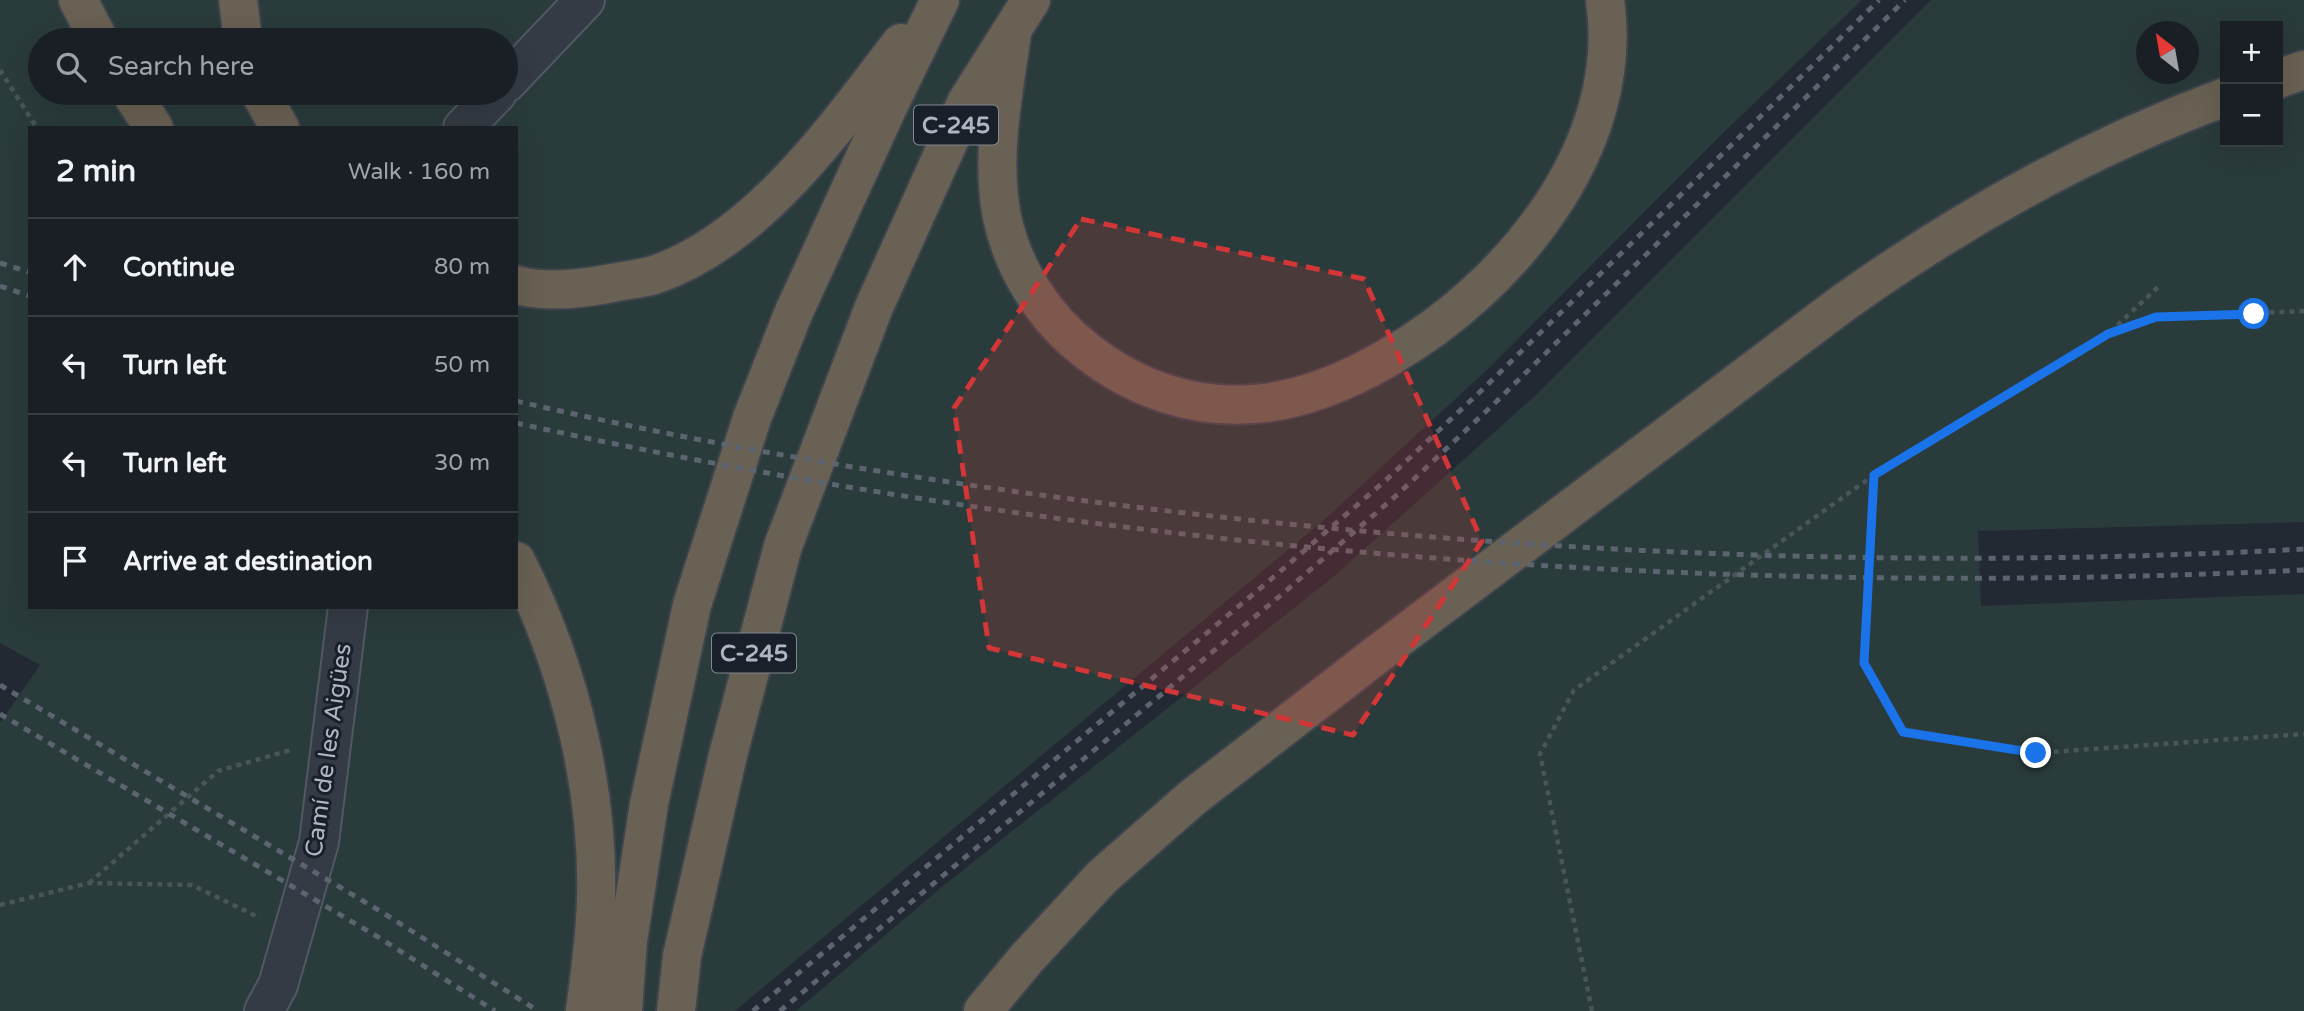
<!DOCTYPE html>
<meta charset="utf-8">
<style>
:root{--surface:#1a1f26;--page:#272c32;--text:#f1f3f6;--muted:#9fa2a7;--line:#383d43}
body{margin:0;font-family:"Varela Round",sans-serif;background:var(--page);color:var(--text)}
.controls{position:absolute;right:21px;top:21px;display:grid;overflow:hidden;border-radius:0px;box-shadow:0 7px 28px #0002}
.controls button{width:63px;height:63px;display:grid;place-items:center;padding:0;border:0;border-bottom:2px solid var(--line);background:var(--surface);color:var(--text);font:35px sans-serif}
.compass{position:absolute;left:2136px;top:21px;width:63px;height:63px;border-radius:50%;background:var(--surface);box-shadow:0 7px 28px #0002;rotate:329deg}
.stop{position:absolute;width:21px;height:21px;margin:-16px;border:5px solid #1a73e8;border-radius:50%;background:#fff}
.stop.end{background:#1a73e8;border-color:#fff;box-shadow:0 2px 7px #0008}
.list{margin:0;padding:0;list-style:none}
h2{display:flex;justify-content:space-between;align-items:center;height:91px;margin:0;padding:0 28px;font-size:30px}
h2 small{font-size:23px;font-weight:400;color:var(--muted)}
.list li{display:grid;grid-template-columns:46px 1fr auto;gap:21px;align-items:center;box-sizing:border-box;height:98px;padding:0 28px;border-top:2px solid var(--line)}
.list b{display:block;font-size:26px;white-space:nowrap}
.list em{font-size:23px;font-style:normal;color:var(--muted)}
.icon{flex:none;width:38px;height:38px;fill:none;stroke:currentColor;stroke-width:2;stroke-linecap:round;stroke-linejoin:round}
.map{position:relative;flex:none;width:2304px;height:1011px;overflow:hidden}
.search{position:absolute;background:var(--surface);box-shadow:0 7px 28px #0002;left:28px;top:28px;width:490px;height:77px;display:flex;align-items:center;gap:18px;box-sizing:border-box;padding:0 24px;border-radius:38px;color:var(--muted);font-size:26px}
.panel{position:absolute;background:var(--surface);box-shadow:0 7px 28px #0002;left:28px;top:126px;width:490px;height:483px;border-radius:0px}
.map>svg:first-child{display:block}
.green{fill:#2a3b3b;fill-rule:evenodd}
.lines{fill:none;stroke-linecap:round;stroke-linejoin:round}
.minor-casing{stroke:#525862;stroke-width:42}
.highway-casing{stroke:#3f454f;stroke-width:42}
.path{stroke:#485659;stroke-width:4.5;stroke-dasharray:5 5;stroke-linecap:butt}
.minor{stroke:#353b44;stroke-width:38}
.highway{stroke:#696153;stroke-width:38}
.rail{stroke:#5c6470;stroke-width:5;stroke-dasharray:7 7;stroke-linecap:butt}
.route{stroke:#1a73e8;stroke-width:9}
.marked{fill:#d23637;fill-opacity:0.2;stroke:#d23637;stroke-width:5;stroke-dasharray:14 9;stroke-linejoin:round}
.labels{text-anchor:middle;stroke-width:6;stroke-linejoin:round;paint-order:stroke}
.shield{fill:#1a2029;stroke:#828893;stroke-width:2}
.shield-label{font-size:23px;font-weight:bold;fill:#afb5c1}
.street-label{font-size:24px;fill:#afb5c1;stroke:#1a2029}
</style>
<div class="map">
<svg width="2304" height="1011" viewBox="0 0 2304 1011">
<rect width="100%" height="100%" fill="#222933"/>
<g class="green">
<path d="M0 0H1862L1720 136 1488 369 1324 520 735 1011H0V723L40 665 0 643ZM40 40H506V93H40ZM30 128H516V607H30Z"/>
<path d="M1931 0H2304V522L1978 531 1981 606 2304 594V1011H796L943 886 1333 577 1537 394ZM2225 26H2278V142H2225ZM2146 32H2188V74H2146Z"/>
</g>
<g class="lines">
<g class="minor-casing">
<g id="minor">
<path d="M506 83 585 0"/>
<path d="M463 128 497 93"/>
<path d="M264 1011 278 985 319 842 348 607"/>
</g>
</g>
<g class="highway-casing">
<g id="highway">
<path d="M78 0 99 40"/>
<path d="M238 0 243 40"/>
<path d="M1012 33C1004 92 990 157 1002 217 1013 269 1044 318 1087 351 1134 388 1192 409 1253 404 1301 401 1348 381 1389 357 1509 288 1627 147 1605 0"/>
<path d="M2278 79 2304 70"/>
<path d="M131 93 154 128"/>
<path d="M260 93 280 128"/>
<path d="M516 285C546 293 582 289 612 283 626 280 641 279 654 275 758 240 836 127 901 43"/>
<path d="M516 561C571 670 603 799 595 921 593 951 589 981 585 1011"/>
<path d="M623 1011 628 941 649 804 692 605 752 418 793 314 887 109 940 0"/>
<path d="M676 1011 682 956 728 755 783 546 874 307 966 103 1031 0"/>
<path d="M983 1011 1027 958 1102 877 1192 798 1379 653 1839 306C1959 220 2087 148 2225 97"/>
</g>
</g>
<g class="path">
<path d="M0 70 37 128"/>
<path d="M2112 332 2156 317 2304 311"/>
<path d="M1874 475 1864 663 1903 732 2036 753 2304 734"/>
<path d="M89 883 218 771 294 749"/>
<path d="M0 905 89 883 192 885 260 918"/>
<path d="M1592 1011 1540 754 1574 690 1874 475 2108 334 2158 287"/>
</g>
<use href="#minor" class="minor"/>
<use href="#highway" class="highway"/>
<g class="rail">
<path d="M0 263 30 272"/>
<path d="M0 286 30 296"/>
<path d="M516 401C742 453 972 489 1203 515 1568 556 1937 569 2304 549"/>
<path d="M516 423C1105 552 1702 599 2304 570"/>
<path d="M0 685 385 914 538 1011"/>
<path d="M0 714 378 937 495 1011"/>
<path d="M753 1011 1269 581 1386 480 1483 389 1879 0"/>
<path d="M780 1011 1281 595 1398 494 1496 402 1905 0"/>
</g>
</g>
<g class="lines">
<path class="route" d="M2036 753 1903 732 1864 663 1874 475 2108 334 2156 317 2254 314"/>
</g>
<path class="marked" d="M1081 219 1364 279 1482 541 1353 735 989 648 954 408Z"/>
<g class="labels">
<g class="shield">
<rect x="914" y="105.5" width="84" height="39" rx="5"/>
<rect x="712" y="633.5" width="84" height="39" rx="5"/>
</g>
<g class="shield-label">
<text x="956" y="133">C-245</text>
<text x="754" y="661">C-245</text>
</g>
<g class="street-label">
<text transform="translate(328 750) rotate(-82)" y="8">Camí de les Aigües</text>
</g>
</g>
</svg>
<div class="controls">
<button>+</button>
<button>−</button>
</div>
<svg class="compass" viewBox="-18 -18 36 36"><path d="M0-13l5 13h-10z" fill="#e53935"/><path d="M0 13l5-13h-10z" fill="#9fa2a7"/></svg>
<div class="stop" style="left:2254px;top:314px"></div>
<div class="stop end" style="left:2036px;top:753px"></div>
<div class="search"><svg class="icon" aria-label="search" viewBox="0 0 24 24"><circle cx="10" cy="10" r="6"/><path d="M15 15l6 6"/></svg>Search here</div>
<section class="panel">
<h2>2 min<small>Walk · 160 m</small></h2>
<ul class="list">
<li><svg class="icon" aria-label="ahead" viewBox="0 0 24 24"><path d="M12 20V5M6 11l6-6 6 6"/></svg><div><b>Continue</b></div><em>80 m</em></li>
<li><svg class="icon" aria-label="left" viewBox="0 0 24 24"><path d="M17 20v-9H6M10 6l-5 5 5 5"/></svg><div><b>Turn left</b></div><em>50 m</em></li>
<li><svg class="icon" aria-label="left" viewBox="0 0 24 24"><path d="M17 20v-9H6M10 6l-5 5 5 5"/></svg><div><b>Turn left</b></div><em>30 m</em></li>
<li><svg class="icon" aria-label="arrive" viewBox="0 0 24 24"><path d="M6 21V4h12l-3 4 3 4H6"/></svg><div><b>Arrive at destination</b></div></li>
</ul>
</section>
</div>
